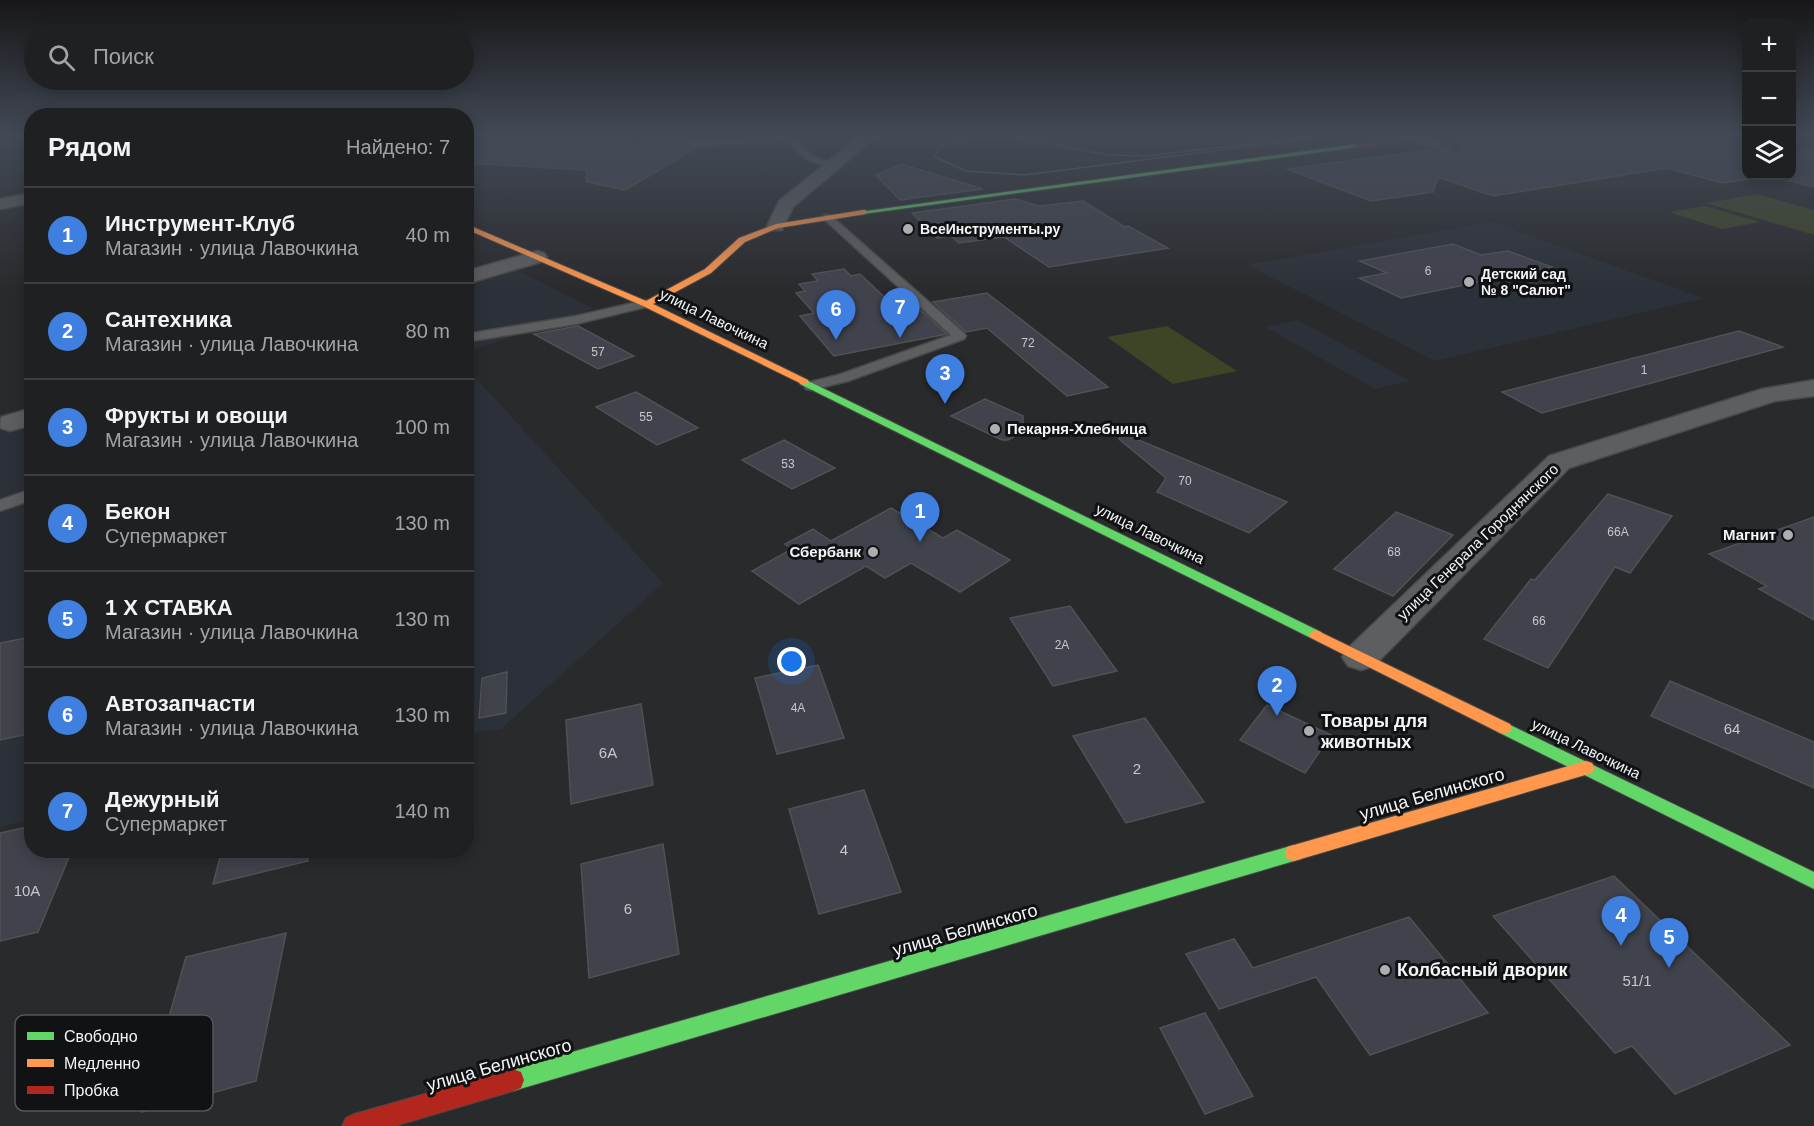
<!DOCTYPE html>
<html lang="ru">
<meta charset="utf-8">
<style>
:root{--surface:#1f2021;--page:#2c2d2e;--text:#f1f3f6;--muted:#a1a3a5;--line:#3c3e3f;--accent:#adaeb0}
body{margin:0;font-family:Helvetica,sans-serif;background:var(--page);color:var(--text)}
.controls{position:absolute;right:18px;top:18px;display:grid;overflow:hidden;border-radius:12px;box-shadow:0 3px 15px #0003}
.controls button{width:54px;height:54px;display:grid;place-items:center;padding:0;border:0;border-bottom:2px solid var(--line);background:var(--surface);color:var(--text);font:30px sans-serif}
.you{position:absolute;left:792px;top:662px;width:21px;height:21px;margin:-15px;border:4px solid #fff;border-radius:50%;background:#1a73e8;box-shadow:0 0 0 9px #1a73e833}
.badge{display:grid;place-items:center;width:39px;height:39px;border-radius:50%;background:var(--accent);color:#fff;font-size:20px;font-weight:700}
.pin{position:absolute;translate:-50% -50px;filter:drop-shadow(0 2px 3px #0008)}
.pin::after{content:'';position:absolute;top:32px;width:21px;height:18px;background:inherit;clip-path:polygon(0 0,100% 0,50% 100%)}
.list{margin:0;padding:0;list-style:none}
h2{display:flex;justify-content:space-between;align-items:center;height:78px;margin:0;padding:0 24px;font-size:26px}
h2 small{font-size:20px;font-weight:400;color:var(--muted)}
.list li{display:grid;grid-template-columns:39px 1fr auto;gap:18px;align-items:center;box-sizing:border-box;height:96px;padding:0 24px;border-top:2px solid var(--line)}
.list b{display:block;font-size:22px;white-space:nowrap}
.list p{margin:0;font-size:20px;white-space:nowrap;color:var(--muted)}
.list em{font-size:20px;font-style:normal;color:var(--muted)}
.icon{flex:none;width:33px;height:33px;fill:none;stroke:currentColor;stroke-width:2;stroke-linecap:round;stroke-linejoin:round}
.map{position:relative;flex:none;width:1814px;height:1126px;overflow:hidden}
.search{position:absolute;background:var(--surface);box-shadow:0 3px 15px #0003;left:24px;top:24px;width:450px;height:66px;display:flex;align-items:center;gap:15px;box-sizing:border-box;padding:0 21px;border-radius:33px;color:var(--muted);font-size:22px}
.panel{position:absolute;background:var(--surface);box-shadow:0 3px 15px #0003;left:24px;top:108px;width:450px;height:750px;border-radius:24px}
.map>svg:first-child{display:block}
.built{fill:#2c3038}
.green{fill:#3e4526}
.building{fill:#40424c;stroke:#505153;stroke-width:1.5}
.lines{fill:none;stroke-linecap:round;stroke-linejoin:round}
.lane-casing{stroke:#474849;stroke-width:3}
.street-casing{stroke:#474849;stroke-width:3}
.fast-casing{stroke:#474849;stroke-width:2}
.slow-casing{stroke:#474849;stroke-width:2}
.jam-casing{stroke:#474849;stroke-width:2}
.lane{fill:#5d5e60;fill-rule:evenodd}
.street{fill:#5d5e60;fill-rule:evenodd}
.fast{fill:#63d668;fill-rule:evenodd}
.slow{fill:#ff974d;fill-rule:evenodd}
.jam{fill:#b3261e;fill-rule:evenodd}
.tram{stroke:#5f6061;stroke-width:1.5}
.poi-dot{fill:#adaeb0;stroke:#111214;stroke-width:2}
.labels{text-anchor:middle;stroke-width:6;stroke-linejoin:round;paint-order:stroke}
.number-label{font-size:12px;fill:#c7c8cc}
.far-poi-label{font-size:14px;font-weight:bold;fill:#f4f5f7;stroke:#111214;text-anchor:start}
.street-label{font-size:15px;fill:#f4f5f7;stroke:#111214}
.poi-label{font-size:15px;font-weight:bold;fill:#f4f5f7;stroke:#111214;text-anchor:end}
.near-number-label{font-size:15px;fill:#c7c8cc}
.near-poi-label{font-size:18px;font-weight:bold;fill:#f4f5f7;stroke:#111214;text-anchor:start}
.near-street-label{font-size:18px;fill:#f4f5f7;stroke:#111214}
.key{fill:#111214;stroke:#555658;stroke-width:1.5}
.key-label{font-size:16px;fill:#f4f5f7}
</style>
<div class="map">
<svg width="1814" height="1126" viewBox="0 0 1814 1126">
<rect width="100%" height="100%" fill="#292a2c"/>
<g class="built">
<path d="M1491 222 1704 298 1435 361 1247 265Z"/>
<path d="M514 269 594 309 467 352 466 284Z"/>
<path d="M1298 320 1410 381 1375 389 1265 327Z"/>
<path d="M466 367 663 583 501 729 467 734Z"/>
<path d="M31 420V819L0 827V430Z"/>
</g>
<g class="green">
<path d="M1757 194 1814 210V235L1706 203Z"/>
<path d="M1705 206 1760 222 1722 229 1669 212Z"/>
<path d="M1167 326 1237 371 1173 384 1107 337Z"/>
</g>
<g class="building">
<path d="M492 135H598L633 145 664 138 697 148 625 190 587 182 586 170 466 163V149Z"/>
<path d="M1463 135H1707L1746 144V176H1791V152L1814 147V187L1770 176 1722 183 1667 168 1493 196 1438 177 1433 192 1371 201 1287 169 1449 147 1448 150 1461 154Z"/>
<path d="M901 164 983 189 900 200 876 175Z"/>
<path d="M1015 199 1039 206 1083 201 1125 227 1128 226 1168 248 1049 267 1004 237 959 243 951 236 937 238 912 213Z"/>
<path d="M1453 244 1481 255 1508 251 1552 267 1401 298 1359 278 1387 273 1360 261Z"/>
<path d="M844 269 851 276 860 274 896 308 915 305 947 334 834 356 800 316 814 313 796 293 805 291 799 284 818 281 812 274Z"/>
<path d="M987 293 1108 387 1067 396 987 328 966 332 933 302Z"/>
<path d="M578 326 634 356 598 369 534 334Z"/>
<path d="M1739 331 1783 347 1542 413 1502 392Z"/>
<path d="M636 392 698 428 657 445 596 407Z"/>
<path d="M985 399 1023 416V432L1008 440H1002L951 416Z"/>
<path d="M1122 433 1287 502 1249 533 1157 492 1166 478 1119 439Z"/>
<path d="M784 440 835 468 792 489 742 460Z"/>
<path d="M1608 494 1672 516 1630 573 1615 567 1548 668 1484 639 1531 579 1535 580Z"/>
<path d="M891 508 943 538 957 530 1010 560 960 592 911 563 885 578 866 566 799 604 752 571 792 549 785 544 813 529 831 541Z"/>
<path d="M1396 512 1453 535 1393 596 1334 569Z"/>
<path d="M1814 517V620L1759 589 1767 586 1709 554Z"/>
<path d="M1070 606 1117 671 1053 686 1010 618Z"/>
<path d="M32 637V733L0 740V643Z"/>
<path d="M818 665 844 738 777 754 755 678Z"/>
<path d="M507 672 506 713 479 718 482 678Z"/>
<path d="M1670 681 1814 742V788L1651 716Z"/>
<path d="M641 704 653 785 571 804 566 720Z"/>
<path d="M1267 705 1331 735 1305 773 1240 740Z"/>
<path d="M1145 718 1204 802 1126 823 1073 736Z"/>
<path d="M864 790 901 892 819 914 789 809Z"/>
<path d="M32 826V850H72L38 932 0 941V833Z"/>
<path d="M663 844 679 954 589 978 581 864Z"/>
<path d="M222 850H307L308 861 213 884Z"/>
<path d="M1614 876 1790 1045 1675 1094 1632 1046 1615 1053 1493 916Z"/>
<path d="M1409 917 1488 1013 1370 1055 1316 977 1219 1009 1186 954 1234 939 1253 968Z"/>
<path d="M286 933 256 1081 142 1112 186 957Z"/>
<path d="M1205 1013 1253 1096 1205 1114 1160 1028Z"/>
</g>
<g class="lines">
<g class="lane-casing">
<g id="lane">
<path d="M661 135H673L694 142 788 135 812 155 836 166 832 169 806 159 786 141 694 146Z"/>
<path d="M824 215H830L964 333 966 336 964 339 848 381 811 390 806 389 804 386 806 383 838 375 951 335 824 219Z"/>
<path d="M646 300 652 304 650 306 576 324 466 342V334L576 316Z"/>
<path d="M32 489V500L0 511V500Z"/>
</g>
</g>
<g class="street-casing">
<g id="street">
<path d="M861 135H882L872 140 793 207 782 230H770L767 226 779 201Z"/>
<path d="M1413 135C1422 135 1435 136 1441 143L1439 146C1431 148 1416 144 1411 138Z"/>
<path d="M32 193V203L0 209V199Z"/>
<path d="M537 251 544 253 547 257 544 261 466 284V271Z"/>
<path d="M1814 380V396L1775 401 1569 468 1374 666 1361 670 1348 666 1342 657 1348 648 1549 456 1762 389Z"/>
<path d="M32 408V425L10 431 0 428 1 417Z"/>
</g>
</g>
<g class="fast-casing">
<g id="fast">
<path d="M1357 144 1359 147 863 214 859 212Z"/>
<path d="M804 379 1321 632 1323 635 1321 638H1311L800 384 799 382Z"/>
<path d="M1504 722 1814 872V889L1498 732 1496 728 1498 724Z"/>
<path d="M1294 845 1301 847 1303 853 1301 859 1294 861 513 1091 505 1088 502 1080 505 1072 513 1069Z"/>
</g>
</g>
<g class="slow-casing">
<g id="slow">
<path d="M863 210H866V214L778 228 745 242 711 273 653 304 808 380 809 382 804 385 643 306 466 229V224L646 301 705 269 739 238 776 224Z"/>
<path d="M1316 630 1510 724 1512 728 1510 732 1504 734 1498 732 1311 638 1309 635 1311 632Z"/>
<path d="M1586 761 1592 763 1595 768 1592 773 1294 861 1287 859 1285 853 1287 847 1294 845Z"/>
</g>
</g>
<g class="jam-casing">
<g id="jam">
<path d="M1424 135H1441L1357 148 1354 146Z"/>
<path d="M513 1069 521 1072 524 1080 521 1088 513 1091 395 1126H342L346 1118 354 1114Z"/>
</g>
</g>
<use href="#lane" class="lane"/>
<use href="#street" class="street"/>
<use href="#fast" class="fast"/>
<use href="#slow" class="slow"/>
<use href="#jam" class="jam"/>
<path class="tram" d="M1324 135 1146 156 1108 155 1035 141 995 137 956 141 938 148 935 157 966 171 1024 175 1338 135"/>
</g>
<linearGradient id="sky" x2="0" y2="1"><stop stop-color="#171718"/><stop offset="0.46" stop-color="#434a56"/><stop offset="1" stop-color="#434a56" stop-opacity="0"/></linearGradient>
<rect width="1814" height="293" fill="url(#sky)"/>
<g class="poi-dot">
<circle cx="908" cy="229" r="6"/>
<circle cx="1469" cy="282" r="6"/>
<circle cx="995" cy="429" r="6"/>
<circle cx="1788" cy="535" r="6"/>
<circle cx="873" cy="552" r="6"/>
<circle cx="1309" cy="731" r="6"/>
<circle cx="1385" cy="970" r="6"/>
</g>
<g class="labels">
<g class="number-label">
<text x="1428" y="275">6</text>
<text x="1028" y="347">72</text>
<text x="598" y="356">57</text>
<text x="1644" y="374">1</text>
<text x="646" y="421">55</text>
<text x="788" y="468">53</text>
<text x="1185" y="485">70</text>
<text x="1618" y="536">66А</text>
<text x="1394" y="556">68</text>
<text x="1539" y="625">66</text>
<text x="1062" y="649">2А</text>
<text x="798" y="712">4А</text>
</g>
<g class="far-poi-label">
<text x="920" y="234">ВсеИнструменты.ру</text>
<text x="1481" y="279">Детский сад<tspan x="1481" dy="16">№ 8 "Салют"</tspan></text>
</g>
<g class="street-label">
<text transform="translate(714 319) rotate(26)" y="5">улица Лавочкина</text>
<text transform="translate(1150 534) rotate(26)" y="5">улица Лавочкина</text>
<text transform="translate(1478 542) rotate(-44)" y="5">улица Генерала Городнянского</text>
<text transform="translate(1586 749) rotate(26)" y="5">улица Лавочкина</text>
</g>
<g class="poi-label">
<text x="1007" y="434" text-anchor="start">Пекарня-Хлебница</text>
<text x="1776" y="540">Магнит</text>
<text x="861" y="557">Сбербанк</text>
</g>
<g class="near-number-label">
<text x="1732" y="734">64</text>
<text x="608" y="758">6А</text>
<text x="1137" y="774">2</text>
<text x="844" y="855">4</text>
<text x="27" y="896">10А</text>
<text x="628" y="914">6</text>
<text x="1637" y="986">51/1</text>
</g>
<g class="near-poi-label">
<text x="1321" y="727">Товары для<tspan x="1321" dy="21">животных</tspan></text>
<text x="1397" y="976">Колбасный дворик</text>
</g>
<g class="near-street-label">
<text transform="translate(1432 794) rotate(-16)" y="6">улица Белинского</text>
<text transform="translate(965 930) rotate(-16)" y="6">улица Белинского</text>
<text transform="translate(499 1065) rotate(-16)" y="6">улица Белинского</text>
</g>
</g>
<rect x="15" y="1015" width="198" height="96" rx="9" class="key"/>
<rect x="27" y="1032" width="27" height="8" fill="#63d668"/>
<rect x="27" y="1059" width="27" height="8" fill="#ff974d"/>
<rect x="27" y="1086" width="27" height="8" fill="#b3261e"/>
<g class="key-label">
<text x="64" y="1042">Свободно</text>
<text x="64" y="1069">Медленно</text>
<text x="64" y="1096">Пробка</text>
</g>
</svg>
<div class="controls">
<button>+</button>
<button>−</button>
<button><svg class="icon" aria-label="layers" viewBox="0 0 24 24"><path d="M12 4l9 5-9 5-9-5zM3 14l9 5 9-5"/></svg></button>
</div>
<div class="you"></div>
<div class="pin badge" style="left:920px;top:542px;background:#3f7fe0">1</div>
<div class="pin badge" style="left:1277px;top:716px;background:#3f7fe0">2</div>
<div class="pin badge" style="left:945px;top:404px;background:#3f7fe0">3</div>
<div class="pin badge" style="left:1621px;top:946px;background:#3f7fe0">4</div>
<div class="pin badge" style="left:1669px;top:968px;background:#3f7fe0">5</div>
<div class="pin badge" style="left:836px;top:340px;background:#3f7fe0">6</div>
<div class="pin badge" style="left:900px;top:338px;background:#3f7fe0">7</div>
<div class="search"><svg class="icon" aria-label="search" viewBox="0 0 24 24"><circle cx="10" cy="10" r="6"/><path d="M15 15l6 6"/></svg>Поиск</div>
<section class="panel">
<h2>Рядом<small>Найдено: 7</small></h2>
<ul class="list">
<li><span class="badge" style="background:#3f7fe0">1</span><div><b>Инструмент-Клуб</b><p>Магазин · улица Лавочкина</p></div><em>40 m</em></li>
<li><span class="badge" style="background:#3f7fe0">2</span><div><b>Сантехника</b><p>Магазин · улица Лавочкина</p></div><em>80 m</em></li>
<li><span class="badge" style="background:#3f7fe0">3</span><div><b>Фрукты и овощи</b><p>Магазин · улица Лавочкина</p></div><em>100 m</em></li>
<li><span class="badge" style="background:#3f7fe0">4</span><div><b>Бекон</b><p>Супермаркет</p></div><em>130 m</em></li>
<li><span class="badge" style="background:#3f7fe0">5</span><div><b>1 X СТАВКА</b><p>Магазин · улица Лавочкина</p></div><em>130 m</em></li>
<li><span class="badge" style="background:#3f7fe0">6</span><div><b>Автозапчасти</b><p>Магазин · улица Лавочкина</p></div><em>130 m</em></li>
<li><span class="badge" style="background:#3f7fe0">7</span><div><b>Дежурный</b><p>Супермаркет</p></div><em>140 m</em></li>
</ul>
</section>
</div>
